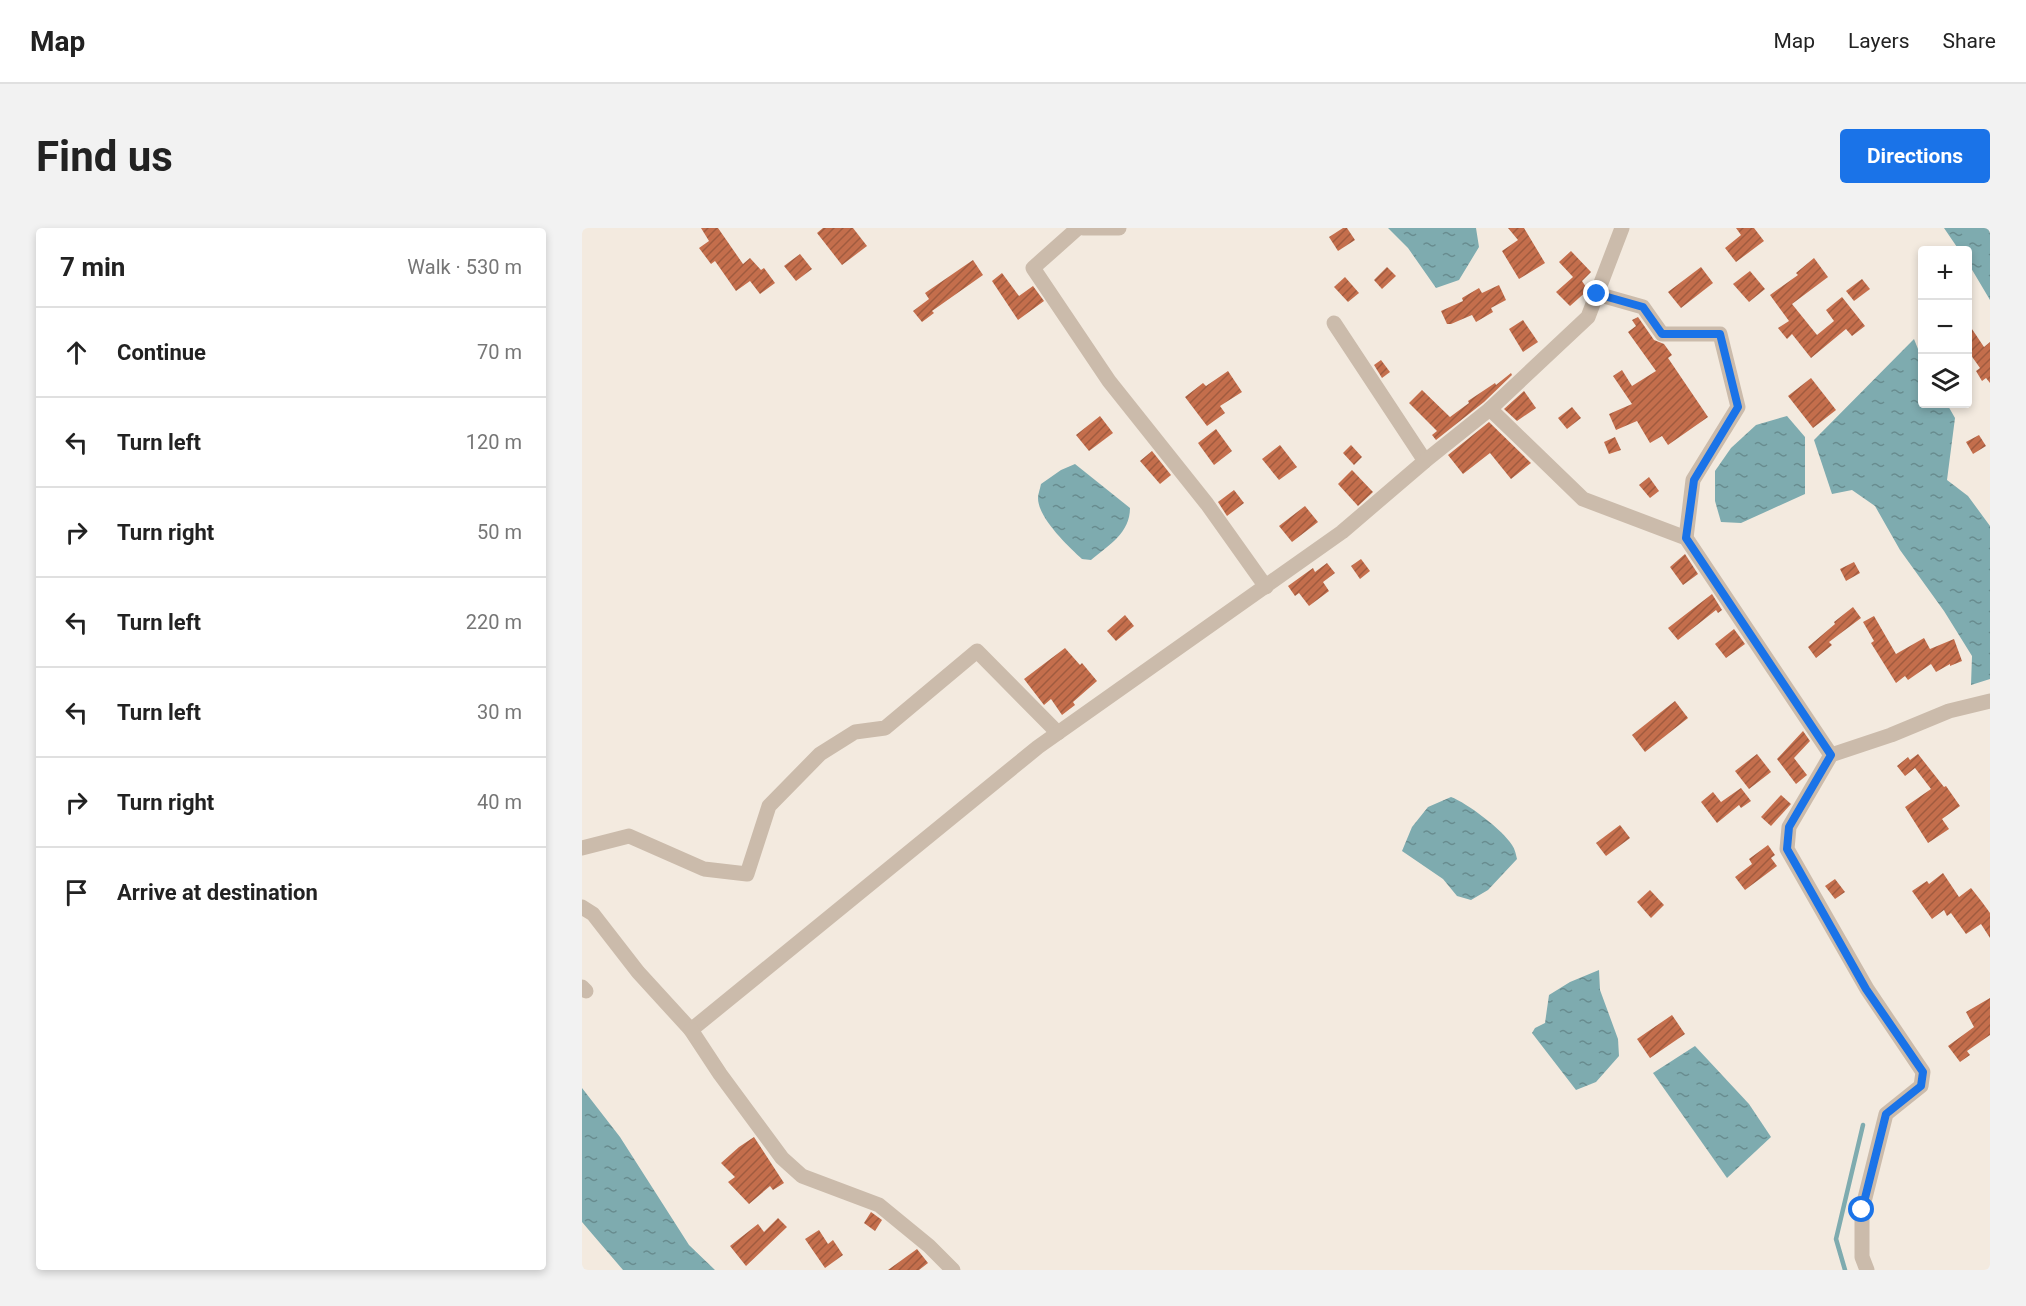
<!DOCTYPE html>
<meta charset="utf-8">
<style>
:root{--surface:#fff;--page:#f2f2f2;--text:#222;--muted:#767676;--line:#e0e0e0;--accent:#1a73e8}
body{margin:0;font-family:Roboto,sans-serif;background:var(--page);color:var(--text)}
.controls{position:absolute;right:18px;top:18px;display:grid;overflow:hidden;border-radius:6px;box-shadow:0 3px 9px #0003}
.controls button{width:54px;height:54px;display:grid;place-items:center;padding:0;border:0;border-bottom:2px solid var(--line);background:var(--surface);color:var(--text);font:30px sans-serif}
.stop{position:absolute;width:18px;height:18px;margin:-14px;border:4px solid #1a73e8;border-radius:50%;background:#fff}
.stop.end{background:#1a73e8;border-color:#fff;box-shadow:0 2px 6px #0008}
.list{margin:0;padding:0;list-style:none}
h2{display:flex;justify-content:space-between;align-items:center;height:78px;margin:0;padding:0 24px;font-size:26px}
h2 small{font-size:20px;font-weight:400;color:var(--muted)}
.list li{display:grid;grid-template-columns:39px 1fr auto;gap:18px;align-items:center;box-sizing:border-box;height:90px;padding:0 24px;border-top:2px solid var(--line)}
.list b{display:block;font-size:22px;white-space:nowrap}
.list em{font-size:20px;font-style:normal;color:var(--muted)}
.icon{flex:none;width:33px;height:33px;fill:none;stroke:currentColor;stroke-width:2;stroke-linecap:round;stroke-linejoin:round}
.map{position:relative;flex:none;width:1408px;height:1042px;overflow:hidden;border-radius:6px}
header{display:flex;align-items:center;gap:36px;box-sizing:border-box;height:84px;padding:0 30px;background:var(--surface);border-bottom:2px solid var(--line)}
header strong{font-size:28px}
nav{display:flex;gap:33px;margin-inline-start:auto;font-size:21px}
.intro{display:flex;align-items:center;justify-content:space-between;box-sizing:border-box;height:144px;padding:0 36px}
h1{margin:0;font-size:42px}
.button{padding:15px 27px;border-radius:6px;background:var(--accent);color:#fff;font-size:21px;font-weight:700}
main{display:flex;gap:36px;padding:0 36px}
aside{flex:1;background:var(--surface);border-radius:6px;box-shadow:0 3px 9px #0003}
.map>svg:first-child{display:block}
.water{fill:url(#water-ripples)}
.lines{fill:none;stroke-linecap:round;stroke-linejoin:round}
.stream{stroke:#7eabaf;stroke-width:4.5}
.building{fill:url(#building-hatch)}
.minor{stroke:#cbbbab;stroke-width:15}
.route{stroke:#1a73e8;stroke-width:8}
</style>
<header>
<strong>Map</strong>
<nav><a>Map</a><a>Layers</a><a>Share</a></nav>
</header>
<div class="intro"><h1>Find us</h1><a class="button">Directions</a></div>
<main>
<aside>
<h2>7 min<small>Walk · 530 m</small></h2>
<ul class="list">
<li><svg class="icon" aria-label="ahead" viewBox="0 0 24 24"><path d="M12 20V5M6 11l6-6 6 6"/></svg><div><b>Continue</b></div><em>70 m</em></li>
<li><svg class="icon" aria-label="left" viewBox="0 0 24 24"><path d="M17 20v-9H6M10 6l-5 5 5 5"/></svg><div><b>Turn left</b></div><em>120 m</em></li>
<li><svg class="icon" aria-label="right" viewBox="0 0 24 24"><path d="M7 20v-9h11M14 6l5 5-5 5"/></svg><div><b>Turn right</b></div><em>50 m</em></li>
<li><svg class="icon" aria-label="left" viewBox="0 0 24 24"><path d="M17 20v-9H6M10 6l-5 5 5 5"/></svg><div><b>Turn left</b></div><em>220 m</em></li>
<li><svg class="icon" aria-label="left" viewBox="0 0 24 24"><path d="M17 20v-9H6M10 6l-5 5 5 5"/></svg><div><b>Turn left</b></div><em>30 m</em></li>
<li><svg class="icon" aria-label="right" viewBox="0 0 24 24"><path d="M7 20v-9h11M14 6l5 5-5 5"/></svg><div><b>Turn right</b></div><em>40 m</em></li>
<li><svg class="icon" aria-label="arrive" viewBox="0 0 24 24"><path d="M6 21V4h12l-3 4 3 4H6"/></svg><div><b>Arrive at destination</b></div></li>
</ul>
</aside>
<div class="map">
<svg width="1408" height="1042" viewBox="0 0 1408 1042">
<defs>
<pattern id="water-ripples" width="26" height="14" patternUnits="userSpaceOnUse" patternTransform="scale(1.5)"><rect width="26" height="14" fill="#7eabaf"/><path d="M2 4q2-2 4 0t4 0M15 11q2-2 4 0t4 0" fill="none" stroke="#688c8f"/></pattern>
<pattern id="building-hatch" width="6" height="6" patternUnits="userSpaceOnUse" patternTransform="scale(1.5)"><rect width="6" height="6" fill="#c46e4c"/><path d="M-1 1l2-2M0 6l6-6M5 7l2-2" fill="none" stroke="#a05b3f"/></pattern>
</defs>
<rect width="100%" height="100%" fill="#f3eadf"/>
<g class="water">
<path d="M806 0H894L897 19 877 52 854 60 826 20Z"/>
<path d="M1362 0H1408V72L1386 35V22H1377Z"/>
<path d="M1332 111 1340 131V176H1365L1373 190 1365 252 1386 268 1408 298V451L1389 457 1390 428 1362 383 1318 322 1293 278 1270 262 1250 266 1232 212Z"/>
<path d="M1205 188 1223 209V266L1159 295 1139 294 1133 273V243L1149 220 1174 197Z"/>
<path d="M493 236 548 280C548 305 527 317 509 332L500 331C486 318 456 290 456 270 456 266 458 261 459 256L479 242Z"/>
<path d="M869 569C885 575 921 602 930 617 933 621 934 627 935 631L906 662 889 672 875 668 861 651 820 623 830 599 846 579Z"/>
<path d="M1017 742 1018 762 1036 811 1037 828 1014 854 994 862 950 805 953 800 963 795 967 767 988 754Z"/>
<path d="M1113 818 1167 876 1189 909 1145 950 1071 845Z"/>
<path d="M0 860 38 909 107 1017 133 1042H41L0 994Z"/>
</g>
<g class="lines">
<path class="stream" d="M1263 1042 1254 1011 1281 897"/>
</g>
<g class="building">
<path d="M119 0H136L161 36 168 30 179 42 182 40 193 55 178 66 168 53 154 63 133 33 129 36 117 20 127 13Z"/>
<path d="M241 0H271L285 18 260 37 235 5Z"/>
<path d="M761 0H765L773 12 756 23 747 9Z"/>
<path d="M926 0H942L963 35 937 51 920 23 936 12Z"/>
<path d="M1154 0H1172L1182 13 1154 34 1143 20 1159 7Z"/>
<path d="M989 23 1009 44 1000 53 1006 62 988 78 974 64 991 49 977 34Z"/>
<path d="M218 26 230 41 214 53 202 38Z"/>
<path d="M1232 30 1246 49 1210 76 1235 107 1252 93 1244 82 1260 69 1283 98 1270 108 1264 101 1229 130 1210 106 1205 111 1196 100 1207 93 1188 67 1216 47 1214 45Z"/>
<path d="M391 32 401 47 350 83 352 85 340 94 331 83 347 71 343 65Z"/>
<path d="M805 39 814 48 800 61 792 52Z"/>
<path d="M1119 39 1131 55 1099 80 1086 64Z"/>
<path d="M1168 43 1183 61 1167 74 1151 56Z"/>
<path d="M420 45 437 68 451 58 462 73 436 92 410 53Z"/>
<path d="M763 49 777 65 766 74 752 59Z"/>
<path d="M1280 51 1288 61 1272 73 1264 63Z"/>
<path d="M917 57 924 72 909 80 911 84 894 94 890 87 869 96H865L859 83 881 73 880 70 897 60 900 65Z"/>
<path d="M1056 89 1072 112 1082 116 1090 127 1086 130 1126 189 1086 217 1080 208 1068 215 1055 193 1034 202 1027 186 1050 176 1031 148 1040 142 1050 158 1074 143 1046 104 1054 98 1050 92Z"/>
<path d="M941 92 956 114 941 124 927 101Z"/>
<path d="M1386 95 1402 119 1408 114V155L1404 150 1400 153 1394 143 1398 140 1386 123Z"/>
<path d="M799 132 808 144 800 150 792 137Z"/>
<path d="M646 143 660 164 638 178 643 185 625 198 603 169 621 155 624 158Z"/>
<path d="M929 145 930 147 902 174 854 212 850 207 855 203 827 175 840 162 868 189 887 175 886 173 913 155 914 157Z"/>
<path d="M1229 150 1254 182 1231 200 1206 168Z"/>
<path d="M942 163 954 180 935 193 922 181Z"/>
<path d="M990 179 999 190 985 201 976 190Z"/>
<path d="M518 188 531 205 507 223 494 207Z"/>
<path d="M907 194 949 235 929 251 908 225 881 246 866 227Z"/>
<path d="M634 201 650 223 632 237 616 215Z"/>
<path d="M1397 207 1404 218 1391 226 1384 214Z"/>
<path d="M1033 209 1039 222 1027 226 1022 214Z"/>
<path d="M698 217 715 239 697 252 680 231Z"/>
<path d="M769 217 780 229 772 237 761 225Z"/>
<path d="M570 223 589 247 578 256 558 233Z"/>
<path d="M770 242 791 264 776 278 756 256Z"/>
<path d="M1067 249 1077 263 1068 270 1057 257Z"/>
<path d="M652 262 662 275 645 288 636 274Z"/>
<path d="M723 278 736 294 710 314 697 298Z"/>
<path d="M1103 326 1116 346 1101 357 1088 339Z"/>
<path d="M779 331 788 343 778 351 769 338Z"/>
<path d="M1272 334 1278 345 1264 353 1258 341Z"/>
<path d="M745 335 753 345 741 354 747 363 727 378 717 365 713 368 706 358 731 340 733 344Z"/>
<path d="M1130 366 1140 382 1136 385 1134 382 1096 412 1086 400Z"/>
<path d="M1271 379 1279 390 1247 414 1250 417 1234 430 1226 419 1253 396 1252 394Z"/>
<path d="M543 387 552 398 534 413 525 403Z"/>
<path d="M1292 388 1314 426 1342 410 1348 421 1372 411 1380 433 1368 438V436L1354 444 1349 436 1326 452 1323 448 1314 455 1289 415 1292 413 1281 394Z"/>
<path d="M1152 401 1163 416 1144 430 1133 416Z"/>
<path d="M483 420 498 437 500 435 515 453 491 474 493 477 480 487 469 471 462 477 442 451Z"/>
<path d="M1093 473 1106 490 1063 524 1050 507Z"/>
<path d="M1221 503 1228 513 1212 530 1225 547 1214 556 1195 531Z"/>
<path d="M1175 526 1189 544 1167 561 1153 543Z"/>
<path d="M1336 526 1362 559 1364 558 1378 578 1360 591 1367 601 1346 615 1323 579 1349 561 1333 540 1323 548 1315 538 1326 529 1328 532Z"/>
<path d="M1159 560 1169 573 1159 580 1157 577 1135 595 1119 574 1131 564 1139 574Z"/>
<path d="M1199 567 1209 576 1189 598 1179 589Z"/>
<path d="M1038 597 1048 610 1024 628 1014 615Z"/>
<path d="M1186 617 1193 627 1189 630 1195 638 1163 662 1153 649 1170 636 1167 631Z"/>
<path d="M1361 645 1377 669 1389 660 1400 674 1408 685V710L1399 696 1384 706 1369 685 1365 688 1362 682 1350 691 1330 663 1345 653 1347 656Z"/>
<path d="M1253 651 1263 664 1253 671 1243 658Z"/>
<path d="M1068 662 1082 677 1069 690 1055 674Z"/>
<path d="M1408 770V807L1385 823 1388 827 1378 834 1366 818 1392 799 1384 784Z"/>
<path d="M1090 787 1103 806 1068 830 1055 811Z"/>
<path d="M172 909 202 955 191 962 188 958 167 976 146 954 153 949 139 935 157 919Z"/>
<path d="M289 984 300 992 293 1003 282 995Z"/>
<path d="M196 990 205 999 164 1038 148 1018 176 996 182 1004Z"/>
<path d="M237 1002 246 1016 251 1012 261 1027 243 1040 223 1011Z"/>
<path d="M335 1021 346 1035 337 1042H306Z"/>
</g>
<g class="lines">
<g class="minor">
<path d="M496 0 451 40 527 153 625 276 684 359"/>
<path d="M501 0H537"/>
<path d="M1015 66 1061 79 1080 106H1138L1156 179 1111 252 1104 310"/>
<path d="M752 95 843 233"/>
<path d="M908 181 1001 271 1104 310 1249 527"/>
<path d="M0 620 47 608 122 641 165 646 187 578 238 526 273 504 303 500 395 423 476 505"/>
<path d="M0 679 11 686 56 744 109 802 456 519 760 304 843 233 908 181 1006 89 1040 0"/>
<path d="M0 759 4 763"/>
<path d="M109 802 138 846 200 930 220 948 297 977 347 1018 371 1042"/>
<path d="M1285 1042 1280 1029V982L1304 886 1339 858 1341 844 1285 761 1205 621 1207 599 1249 527 1309 507 1367 483 1408 473"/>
</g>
</g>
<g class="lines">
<path class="route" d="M1015 66 1061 79 1080 106H1138L1156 179 1112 252 1104 310 1249 527 1207 599 1205 621 1284 761 1341 844 1339 858 1304 886 1280 982"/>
</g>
</svg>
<div class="controls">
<button>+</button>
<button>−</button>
<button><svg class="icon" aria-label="layers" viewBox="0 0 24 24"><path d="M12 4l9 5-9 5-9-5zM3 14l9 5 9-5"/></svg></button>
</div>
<div class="stop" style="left:1280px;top:982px"></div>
<div class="stop end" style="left:1015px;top:66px"></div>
</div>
</main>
